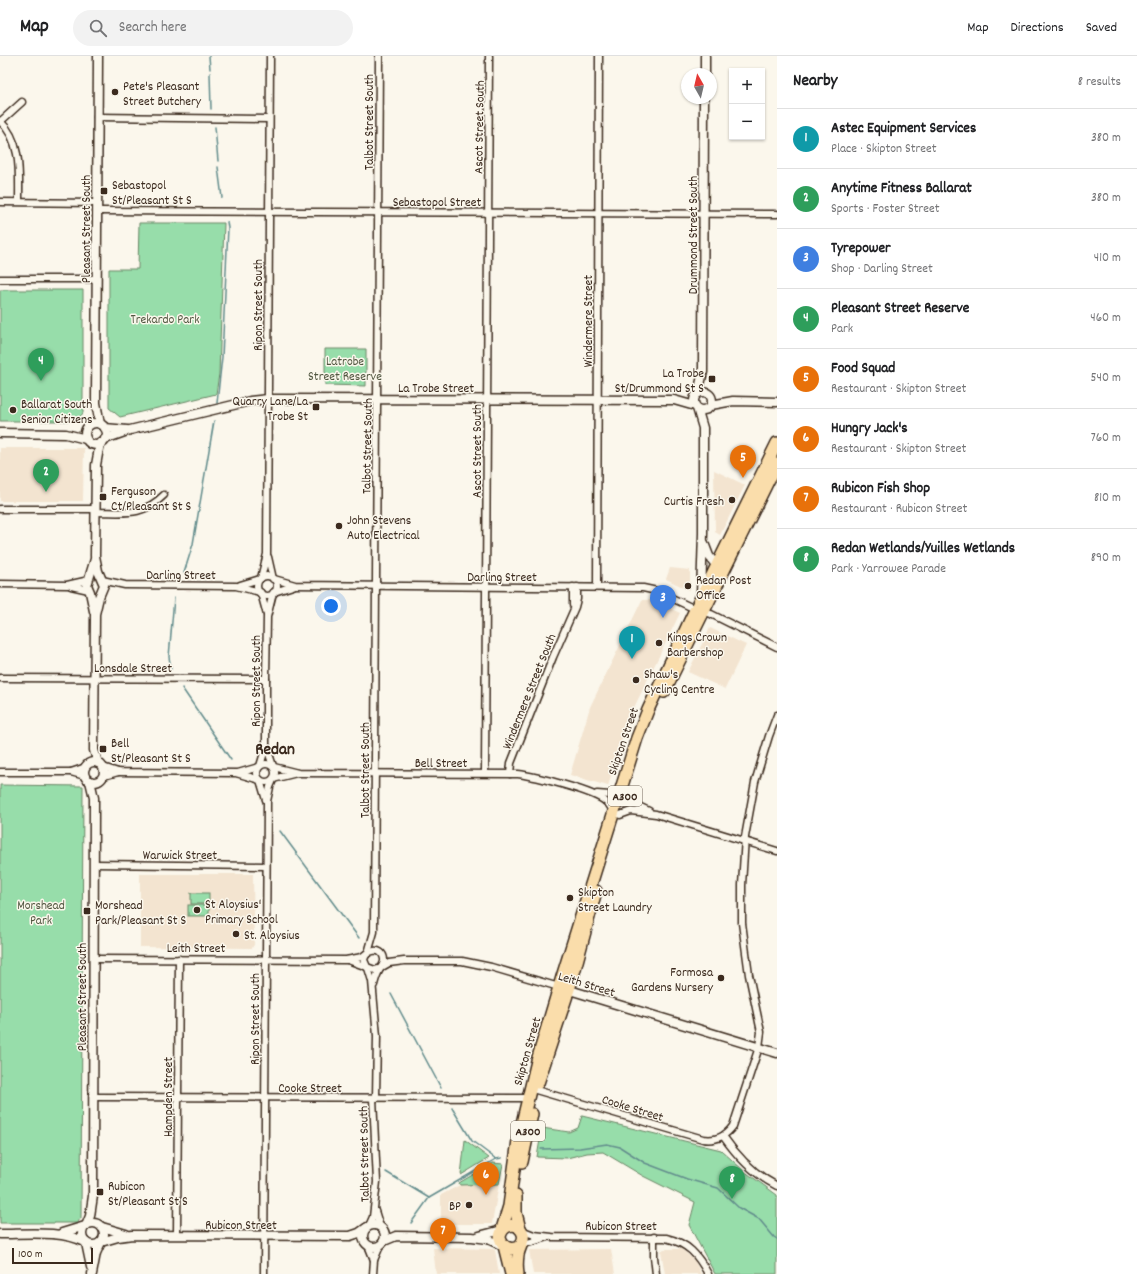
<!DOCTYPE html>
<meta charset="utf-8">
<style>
:root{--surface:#fff;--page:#f2f2f2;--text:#202124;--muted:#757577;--line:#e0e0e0;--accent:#3b2a1e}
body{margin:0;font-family:Dekko,sans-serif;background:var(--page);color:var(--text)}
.controls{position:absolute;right:12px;top:12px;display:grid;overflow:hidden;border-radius:0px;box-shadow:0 1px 3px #0004}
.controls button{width:36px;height:36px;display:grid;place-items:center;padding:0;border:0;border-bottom:1px solid var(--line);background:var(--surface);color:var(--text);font:20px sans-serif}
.compass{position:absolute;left:681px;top:12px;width:36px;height:36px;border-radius:50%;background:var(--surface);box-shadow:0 1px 3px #0004;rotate:352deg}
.scale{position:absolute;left:12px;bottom:10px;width:81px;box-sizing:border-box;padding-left:4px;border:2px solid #3b2a1e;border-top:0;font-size:11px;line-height:14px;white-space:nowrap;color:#3b2a1e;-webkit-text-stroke:3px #fbf7ec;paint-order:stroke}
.you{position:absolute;left:331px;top:550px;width:14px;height:14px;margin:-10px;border:3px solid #fff;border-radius:50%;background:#1a73e8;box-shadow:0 0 0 6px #1a73e833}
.badge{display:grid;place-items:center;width:26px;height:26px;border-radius:50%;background:var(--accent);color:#fff;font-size:13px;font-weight:700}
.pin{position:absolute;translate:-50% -33px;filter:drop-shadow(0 1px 2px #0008)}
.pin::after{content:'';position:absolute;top:21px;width:14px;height:12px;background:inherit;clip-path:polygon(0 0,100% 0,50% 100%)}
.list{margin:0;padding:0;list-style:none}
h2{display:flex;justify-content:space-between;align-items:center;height:52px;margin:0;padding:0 16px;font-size:17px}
h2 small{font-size:13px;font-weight:400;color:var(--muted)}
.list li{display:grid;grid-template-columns:26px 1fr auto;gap:12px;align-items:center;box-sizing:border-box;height:60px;padding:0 16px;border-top:1px solid var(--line)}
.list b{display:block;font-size:15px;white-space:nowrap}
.list p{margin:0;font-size:13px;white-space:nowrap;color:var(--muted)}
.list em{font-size:13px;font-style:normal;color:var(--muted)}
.icon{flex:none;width:22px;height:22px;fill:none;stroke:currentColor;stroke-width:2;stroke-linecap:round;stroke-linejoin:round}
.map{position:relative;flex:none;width:777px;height:1218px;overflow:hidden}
header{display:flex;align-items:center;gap:24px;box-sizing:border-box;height:56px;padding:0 20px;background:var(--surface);border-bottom:1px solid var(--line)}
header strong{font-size:19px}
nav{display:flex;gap:22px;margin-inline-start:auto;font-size:14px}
.search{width:280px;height:36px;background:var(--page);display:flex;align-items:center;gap:10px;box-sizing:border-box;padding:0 14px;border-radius:22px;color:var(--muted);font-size:15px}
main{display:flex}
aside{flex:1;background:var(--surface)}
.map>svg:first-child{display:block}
.built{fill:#f3e4d0}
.green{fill:#97ddaa;stroke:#698464}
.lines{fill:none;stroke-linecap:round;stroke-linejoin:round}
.stream{stroke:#628c8c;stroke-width:1.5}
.street-casing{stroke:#3b2a1e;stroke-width:9}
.secondary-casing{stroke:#3b2a1e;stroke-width:11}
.highway-casing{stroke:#3b2a1e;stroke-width:14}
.street{stroke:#fbf7ec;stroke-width:6}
.secondary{stroke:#fbf7ec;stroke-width:8}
.highway{stroke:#faddab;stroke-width:11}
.poi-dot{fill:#3b2a1e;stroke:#fbf7ec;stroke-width:1.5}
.labels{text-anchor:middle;stroke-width:3;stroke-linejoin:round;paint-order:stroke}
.shield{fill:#fbf7ec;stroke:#75685c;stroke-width:1}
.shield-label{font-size:12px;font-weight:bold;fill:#3b2a1e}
.poi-label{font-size:13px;fill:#3b2a1e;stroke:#fbf7ec;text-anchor:start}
.street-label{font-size:13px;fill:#3b2a1e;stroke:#fbf7ec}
.park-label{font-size:13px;fill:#525741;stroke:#fbf7ec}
.district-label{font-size:17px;font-weight:bold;fill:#3b2a1e;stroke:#fbf7ec}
</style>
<header>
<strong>Map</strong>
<div class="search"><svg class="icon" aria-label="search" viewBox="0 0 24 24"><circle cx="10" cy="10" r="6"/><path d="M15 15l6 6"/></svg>Search here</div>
<nav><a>Map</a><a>Directions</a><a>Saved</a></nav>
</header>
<main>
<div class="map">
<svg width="777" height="1218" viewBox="0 0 777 1218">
<rect width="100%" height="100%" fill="#fbf7ec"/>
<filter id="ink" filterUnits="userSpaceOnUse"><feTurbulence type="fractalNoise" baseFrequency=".025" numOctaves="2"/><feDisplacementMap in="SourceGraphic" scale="8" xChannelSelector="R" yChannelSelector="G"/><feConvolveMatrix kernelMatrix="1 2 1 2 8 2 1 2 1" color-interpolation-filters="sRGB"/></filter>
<g filter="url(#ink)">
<g class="built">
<path d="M0 392H84L83 445H0Z"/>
<path d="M714 414 745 429 720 479 715 476Z"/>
<path d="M670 512 690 514V533L689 534 666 523Z"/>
<path d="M642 544H652L680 557 627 666 608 730 570 719 590 651Z"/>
<path d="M710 572 746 589 725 633 688 616Z"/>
<path d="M140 818H253L254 889 252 892 140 891Z"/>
<path d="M499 1128 492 1168H441V1139L460 1129Z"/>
<path d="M433 1192 493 1193 495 1194 499 1218H436Z"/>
<path d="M611 1193 615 1218H533L529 1194Z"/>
<path d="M664 1193H682L695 1205 701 1218H665L661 1195Z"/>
</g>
<g class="green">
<path d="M139 167H224L219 318 216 338 120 361 109 352V213H138Z"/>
<path d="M0 234H83V357L77 365H0Z"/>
<path d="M325 293H366V330L325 329Z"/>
<path d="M0 729 83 730 81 1162 77 1167H0Z"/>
<rect x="191" y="837" width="18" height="11"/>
<rect x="188" y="849" width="21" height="11"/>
<path d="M582 1060 721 1094 744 1115 777 1139V1218H715L689 1169 695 1146 643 1120 603 1096 587 1097 567 1102 537 1101 542 1072 569 1076 578 1072Z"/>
<path d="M465 1084 489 1102 461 1119Z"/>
<path d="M493 1107 503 1108 499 1128 460 1129 459 1127Z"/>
</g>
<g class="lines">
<g class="stream">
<path d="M209 0 210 13"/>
<path d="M210 17 211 53"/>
<path d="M215 71 218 105"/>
<path d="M218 111 222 142"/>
<path d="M217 347 222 301 228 172 227 166"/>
<path d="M184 517 193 488 214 365"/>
<path d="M171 613 169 601 174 542"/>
<path d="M182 632 231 704"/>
<path d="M280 775 359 882"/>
<path d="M391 938 441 1032"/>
<path d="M452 1052 472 1085 496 1103 502 1102"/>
<path d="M541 1093 580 1092 607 1088 620 1091 645 1107 687 1123 718 1132 739 1152 759 1163 774 1181 777 1183"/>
<path d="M386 1116 429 1142"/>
<path d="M411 1167 429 1142 496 1103"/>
</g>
<g class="street-casing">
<g id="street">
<path d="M97 61 269 63"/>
<path d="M0 65C22 85 19 118 19 145"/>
<path d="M1 65 22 46"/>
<path d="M0 146 97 147"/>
<path d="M97 155 777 158"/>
<path d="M0 223H96"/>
<path d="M0 453H96"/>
<path d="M96 456C124 456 142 461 164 439"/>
<path d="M268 501 273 523"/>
<circle cx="267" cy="530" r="10"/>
<path d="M261 522 267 498 270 0"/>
<path d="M274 523 295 529 643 532 657 535 695 553 711 558 777 591"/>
<path d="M102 524 125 529 236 530 260 536"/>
<path d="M0 528 67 529 89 524"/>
<path d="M240 529 260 523"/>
<path d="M71 530 89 534"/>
<path d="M597 531 599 0"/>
<path d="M274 536 293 530"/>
<path d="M261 537 267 559"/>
<path d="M573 549V531"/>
<path d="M0 622 266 623"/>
<circle cx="266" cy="717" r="9"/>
<path d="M260 710 266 690"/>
<path d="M273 710 266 689V623L267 561 273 537"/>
<path d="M103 711 118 716 236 717 260 724"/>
<path d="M274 711 298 717 518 718C534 720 595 735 606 746 610 748 611 752 613 756"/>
<path d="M0 716H71L85 720"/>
<path d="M71 716 86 711"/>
<path d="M238 717 259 711"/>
<path d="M485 717 489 0"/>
<path d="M510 718 511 707 553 601 575 551 577 543V531"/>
<path d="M104 720 118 716"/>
<path d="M273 723 297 717"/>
<path d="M260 724 266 744"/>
<path d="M627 736 632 747 649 755"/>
<path d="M597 738 610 739 620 735"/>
<path d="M620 759 631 755 656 758 777 795"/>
<path d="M94 808 266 810"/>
<path d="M368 897 374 876 379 0"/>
<path d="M94 903 346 904 362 901 367 897"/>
<path d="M348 904 367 911"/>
<path d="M382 911 389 907 404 905H462L491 911 559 931"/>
<path d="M368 912 372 925 377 980 376 1042"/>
<path d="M374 929C375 925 376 921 378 917 380 912 385 908 384 903 382 890 366 894 364 904L367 911 375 914 381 912"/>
<path d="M536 1034 703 1083C716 1085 725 1081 733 1070L759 991 761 976 749 919 742 867V829L745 781 755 726 769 680 777 659"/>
<path d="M93 1041 527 1042"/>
<path d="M723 1080C737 1100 755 1119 777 1130"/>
<path d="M375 1155 380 1171"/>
<path d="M369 1170 373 1161 377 1126 373 1042"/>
<path d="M521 1174 534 1179 552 1181 666 1182C688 1187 698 1199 708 1218"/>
<path d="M177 1179 179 903"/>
<path d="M654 1181V1201L656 1218"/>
<path d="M368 1189 374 1204 373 1218"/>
<path d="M521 1189 545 1182"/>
<path d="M374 1204 380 1190"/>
<path d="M264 1218 267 745 270 731 273 724"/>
</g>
</g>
<g class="secondary-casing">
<g id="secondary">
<path d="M98 0 96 347 100 368"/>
<path d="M705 18V0"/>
<circle cx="703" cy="345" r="9"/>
<path d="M698 337 703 316 704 42"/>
<path d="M711 349 733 345 777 346"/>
<path d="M697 352 703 372V477L701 539"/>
<circle cx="96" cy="378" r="11"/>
<path d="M105 372 127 374"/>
<path d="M0 377 66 378 86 383"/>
<path d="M105 383 130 374 250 345 268 343 674 344 695 350"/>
<path d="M704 487 709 500 719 513"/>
<path d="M94 555 90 536 87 529 95 503"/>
<circle cx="94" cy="716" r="10"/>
<path d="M98 707 94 694 95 558 99 541 104 529 98 515 95 500 96 409 100 387"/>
<path d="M563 932 777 997"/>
<circle cx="93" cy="1178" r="11"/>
<circle cx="374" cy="1180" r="11"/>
<path d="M86 1170 90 1160 93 1140 94 742 90 725"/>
<path d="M102 1171 126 1178"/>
<path d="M62 1177 85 1170"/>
<path d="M0 1178C26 1178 62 1174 85 1186"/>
<path d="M479 1180 502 1174"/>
<path d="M384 1185 396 1180 472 1181 488 1183 503 1190"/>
<path d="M101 1186 118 1181 132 1179 350 1180 359 1177 366 1172"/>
<path d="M86 1187 91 1211"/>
<path d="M92 1218 96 1197 101 1186"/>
</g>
</g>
<g class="highway-casing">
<g id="highway">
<path d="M664 636 777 407"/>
<path d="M538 1027 572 924 596 835"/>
<path d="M522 1106 532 1058"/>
<path d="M516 1140V1157L520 1173"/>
<path d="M502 1173 509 1150 518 1084 537 1005 562 921 637 682 648 654 692 560 777 387"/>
<path d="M504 1190 511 1218"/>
<path d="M518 1218C517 1212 517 1206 518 1199 519 1192 525 1184 523 1178 519 1164 501 1168 500 1182 503 1192 511 1195 520 1190"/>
</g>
</g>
<use href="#street" class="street"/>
<use href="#secondary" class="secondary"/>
<use href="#highway" class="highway"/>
</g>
</g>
<g class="poi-dot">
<circle cx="115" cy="36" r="4"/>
<rect x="100" y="131" width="8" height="8" rx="2"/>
<rect x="708" y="319" width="8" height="8" rx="2"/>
<rect x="312" y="347" width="8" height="8" rx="2"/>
<circle cx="13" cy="354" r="4"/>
<rect x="99" y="437" width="8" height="8" rx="2"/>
<circle cx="732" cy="444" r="4"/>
<circle cx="339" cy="470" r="4"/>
<circle cx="688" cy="530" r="4"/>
<circle cx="659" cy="587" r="4"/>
<circle cx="636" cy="624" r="4"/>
<rect x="99" y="689" width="8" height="8" rx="2"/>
<circle cx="570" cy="842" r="4"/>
<circle cx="197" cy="854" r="4"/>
<rect x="83" y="851" width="8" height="8" rx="2"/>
<circle cx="236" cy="878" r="4"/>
<circle cx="721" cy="922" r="4"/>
<rect x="96" y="1132" width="8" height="8" rx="2"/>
<circle cx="469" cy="1149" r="4"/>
</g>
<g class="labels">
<g class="shield">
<rect x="608" y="730" width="34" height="20" rx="3"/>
<rect x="511" y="1065" width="34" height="20" rx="3"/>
</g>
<g class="shield-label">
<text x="625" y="744">A300</text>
<text x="528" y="1079">A300</text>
</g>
<g class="poi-label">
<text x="123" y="34">Pete's Pleasant<tspan x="123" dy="15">Street Butchery</tspan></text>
<text x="112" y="133">Sebastopol<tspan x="112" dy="15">St/Pleasant St S</tspan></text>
<text x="704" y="321" text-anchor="end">La Trobe<tspan x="704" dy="15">St/Drummond St S</tspan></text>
<text x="308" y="349" text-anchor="end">Quarry Lane/La<tspan x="308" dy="15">Trobe St</tspan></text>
<text x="21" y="352">Ballarat South<tspan x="21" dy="15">Senior Citizens</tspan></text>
<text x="111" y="439">Ferguson<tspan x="111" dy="15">Ct/Pleasant St S</tspan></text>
<text x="724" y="449" text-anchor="end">Curtis Fresh</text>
<text x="347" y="468">John Stevens<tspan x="347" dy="15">Auto Electrical</tspan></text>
<text x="696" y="528">Redan Post<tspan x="696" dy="15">Office</tspan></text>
<text x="667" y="585">Kings Crown<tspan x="667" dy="15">Barbershop</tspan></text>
<text x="644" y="622">Shaw's<tspan x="644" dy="15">Cycling Centre</tspan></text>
<text x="111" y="691">Bell<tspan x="111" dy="15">St/Pleasant St S</tspan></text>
<text x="578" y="840">Skipton<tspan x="578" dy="15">Street Laundry</tspan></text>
<text x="205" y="852">St Aloysius'<tspan x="205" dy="15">Primary School</tspan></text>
<text x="95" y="853">Morshead<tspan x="95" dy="15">Park/Pleasant St S</tspan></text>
<text x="244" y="883">St. Aloysius</text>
<text x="713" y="920" text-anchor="end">Formosa<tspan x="713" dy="15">Gardens Nursery</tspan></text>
<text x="108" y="1134">Rubicon<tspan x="108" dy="15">St/Pleasant St S</tspan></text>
<text x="461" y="1154" text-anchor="end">BP</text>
</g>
<g class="street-label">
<text transform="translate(368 66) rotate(-90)" y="5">Talbot Street South</text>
<text transform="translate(478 71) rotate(-89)" y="5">Ascot Street South</text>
<text x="437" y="150">Sebastopol Street</text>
<text transform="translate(85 173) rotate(-90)" y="5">Pleasant Street South</text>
<text transform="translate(692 179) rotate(-90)" y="5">Drummond Street South</text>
<text transform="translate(257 249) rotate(-90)" y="5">Ripon Street South</text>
<text transform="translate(587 265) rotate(-90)" y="5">Windermere Street</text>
<text x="436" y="336">La Trobe Street</text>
<text transform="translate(366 390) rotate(-89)" y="5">Talbot Street South</text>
<text transform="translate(476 395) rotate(-90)" y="5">Ascot Street South</text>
<text x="181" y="523">Darling Street</text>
<text x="502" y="525">Darling Street</text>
<text x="133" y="616">Lonsdale Street</text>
<text transform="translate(255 625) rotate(-90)" y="5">Ripon Street South</text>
<text transform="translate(528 635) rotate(-68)" y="5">Windermere Street South</text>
<text transform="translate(622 685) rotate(-71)" y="5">Skipton Street</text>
<text x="441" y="711">Bell Street</text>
<text transform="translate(364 714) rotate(-90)" y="5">Talbot Street South</text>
<text x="180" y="803">Warwick Street</text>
<text x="196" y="896">Leith Street</text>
<text transform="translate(587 927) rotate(17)" y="5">Leith Street</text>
<text transform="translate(81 941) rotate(-90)" y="5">Pleasant Street South</text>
<text transform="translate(254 963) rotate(-90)" y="5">Ripon Street South</text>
<text transform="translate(526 995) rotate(-74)" y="5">Skipton Street</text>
<text x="310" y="1036">Cooke Street</text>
<text transform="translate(167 1041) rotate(-90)" y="5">Hampden Street</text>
<text transform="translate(633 1051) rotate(17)" y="5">Cooke Street</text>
<text transform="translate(363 1098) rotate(-91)" y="5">Talbot Street South</text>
<text x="241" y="1173">Rubicon Street</text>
<text x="621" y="1174">Rubicon Street</text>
</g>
<g class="park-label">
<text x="165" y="267">Trekardo Park</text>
<text x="345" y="309">Latrobe<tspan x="345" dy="15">Street Reserve</tspan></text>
<text x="41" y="853">Morshead<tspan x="41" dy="15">Park</tspan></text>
</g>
<g class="district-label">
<text x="275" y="698">Redan</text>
</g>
</g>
</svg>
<div class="controls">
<button>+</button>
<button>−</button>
</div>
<svg class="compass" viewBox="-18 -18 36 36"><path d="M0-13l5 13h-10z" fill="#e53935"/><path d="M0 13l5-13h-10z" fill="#757577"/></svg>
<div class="scale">100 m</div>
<div class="you"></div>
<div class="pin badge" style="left:632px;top:603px;background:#0f9aa8">1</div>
<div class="pin badge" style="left:46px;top:436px;background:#2e9e5b">2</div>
<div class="pin badge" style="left:663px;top:562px;background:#3f7fe0">3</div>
<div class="pin badge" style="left:41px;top:325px;background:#2e9e5b">4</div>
<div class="pin badge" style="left:743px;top:422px;background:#e8710a">5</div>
<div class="pin badge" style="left:486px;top:1139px;background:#e8710a">6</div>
<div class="pin badge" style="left:443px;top:1195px;background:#e8710a">7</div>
<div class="pin badge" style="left:732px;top:1143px;background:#2e9e5b">8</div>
</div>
<aside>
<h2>Nearby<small>8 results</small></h2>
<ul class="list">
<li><span class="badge" style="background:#0f9aa8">1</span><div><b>Astec Equipment Services</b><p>Place · Skipton Street</p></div><em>380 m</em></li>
<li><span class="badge" style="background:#2e9e5b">2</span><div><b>Anytime Fitness Ballarat</b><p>Sports · Foster Street</p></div><em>380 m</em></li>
<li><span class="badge" style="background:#3f7fe0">3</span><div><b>Tyrepower</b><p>Shop · Darling Street</p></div><em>410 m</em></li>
<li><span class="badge" style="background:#2e9e5b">4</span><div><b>Pleasant Street Reserve</b><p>Park</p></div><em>460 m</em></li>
<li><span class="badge" style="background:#e8710a">5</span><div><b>Food Squad</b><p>Restaurant · Skipton Street</p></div><em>540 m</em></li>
<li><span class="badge" style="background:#e8710a">6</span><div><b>Hungry Jack's</b><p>Restaurant · Skipton Street</p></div><em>760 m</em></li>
<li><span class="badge" style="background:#e8710a">7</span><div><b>Rubicon Fish Shop</b><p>Restaurant · Rubicon Street</p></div><em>810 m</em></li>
<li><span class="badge" style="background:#2e9e5b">8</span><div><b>Redan Wetlands/Yuilles Wetlands</b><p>Park · Yarrowee Parade</p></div><em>890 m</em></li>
</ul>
</aside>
</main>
